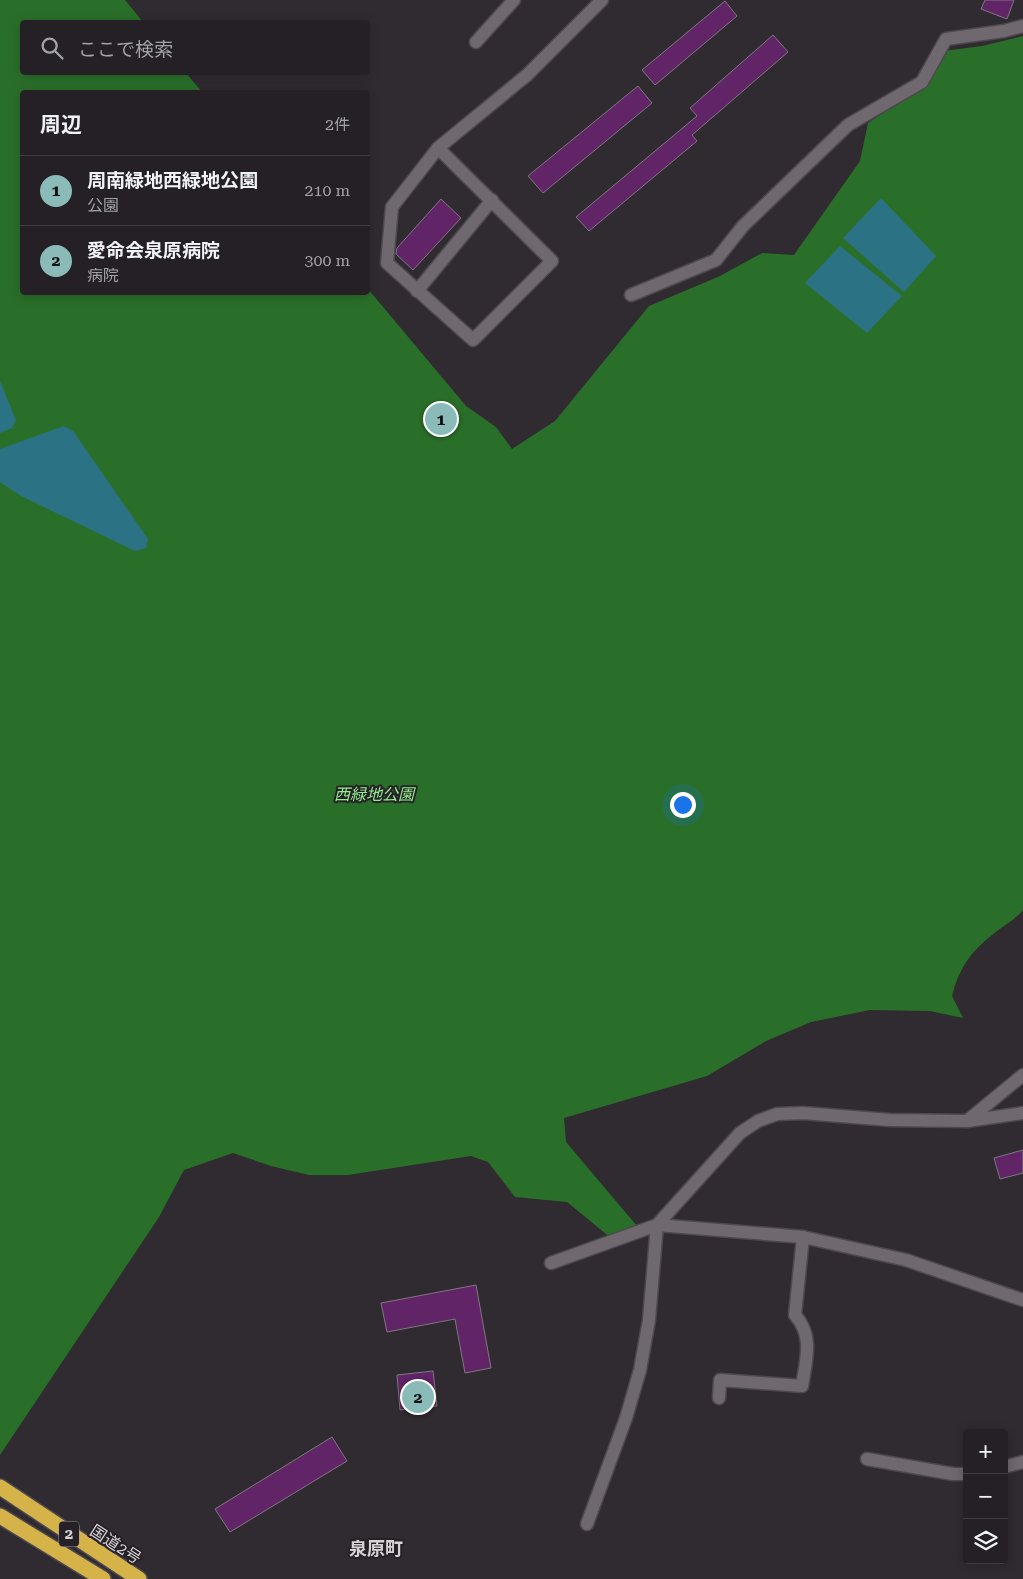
<!DOCTYPE html>
<html lang="ja">
<meta charset="utf-8">
<style>
:root{--surface:#242025;--page:#2c282d;--text:#f1f3f6;--muted:#a3a3a7;--line:#413e42;--accent:#8bbbb9}
body{margin:0;font-family:"Roboto Serif","Noto Sans JP",serif;background:var(--page);color:var(--text)}
.controls{position:absolute;right:15px;bottom:15px;display:grid;overflow:hidden;border-radius:5px;box-shadow:0 2px 12px #0003}
.controls button{width:45px;height:45px;display:grid;place-items:center;padding:0;border:0;border-bottom:1px solid var(--line);background:var(--surface);color:var(--text);font:25px sans-serif}
.you{position:absolute;left:682px;top:804px;width:18px;height:18px;margin:-12px;border:4px solid #fff;border-radius:50%;background:#1a73e8;box-shadow:0 0 0 8px #1a73e833}
.badge{display:grid;place-items:center;width:32px;height:32px;border-radius:50%;background:var(--accent);color:#111;font-size:16px;font-weight:700}
.pin{position:absolute;translate:-50% -50%;border:2px solid #fff;box-shadow:0 1px 5px #0006}
.list{margin:0;padding:0;list-style:none}
h2{display:flex;justify-content:space-between;align-items:center;height:65px;margin:0;padding:0 20px;font-size:21px}
h2 small{font-size:16px;font-weight:400;color:var(--muted)}
.list li{display:grid;grid-template-columns:32px 1fr auto;gap:15px;align-items:center;box-sizing:border-box;height:70px;padding:0 20px;border-top:1px solid var(--line)}
.list b{display:block;font-size:19px;white-space:nowrap}
.list p{margin:0;font-size:16px;white-space:nowrap;color:var(--muted)}
.list em{font-size:16px;font-style:normal;color:var(--muted)}
.icon{flex:none;width:28px;height:28px;fill:none;stroke:currentColor;stroke-width:2;stroke-linecap:round;stroke-linejoin:round}
.map{position:relative;flex:none;width:1023px;height:1579px;overflow:hidden}
.search{position:absolute;background:var(--surface);box-shadow:0 2px 12px #0003;left:20px;top:20px;width:350px;height:55px;display:flex;align-items:center;gap:12px;box-sizing:border-box;padding:0 18px;border-radius:5px;color:var(--muted);font-size:19px}
.panel{position:absolute;background:var(--surface);box-shadow:0 2px 12px #0003;left:20px;top:90px;width:350px;height:205px;border-radius:5px}
.map>svg:first-child{display:block}
.forest{fill:#2a6f29}
.water{fill:#2a7284}
.building{fill:#602467;stroke:#7e787f}
.lines{fill:none;stroke-linecap:round;stroke-linejoin:round}
.minor-casing{stroke:#4d484e;stroke-width:15}
.highway-casing{stroke:#4d484e;stroke-width:18}
.minor{stroke:#6f686f;stroke-width:12}
.highway{stroke:#d5b349;stroke-width:15}
.labels{text-anchor:middle;stroke-width:4;stroke-linejoin:round;paint-order:stroke}
.shield{fill:#262127;stroke:#a19da2;stroke-width:1}
.shield-label{font-size:15px;font-weight:bold;fill:#d6d2d6}
.park-label{font-size:16px;font-style:italic;fill:#92ed8e;stroke:#262127}
.street-label{font-size:16px;fill:#d6d2d6;stroke:#262127}
.neighbourhood-label{font-size:18px;font-weight:bold;fill:#d6d2d6;stroke:#262127}
</style>
<div class="map">
<svg width="1023" height="1579" viewBox="0 0 1023 1579">
<rect width="100%" height="100%" fill="#302b31"/>
<path class="forest" d="M0 0H125L143 22H22V72L186 73 202 92H22V292H368V289L466 406 496 427 512 449 555 421 649 306 720 276 762 253 794 255 860 161 868 123 921 87 944 51 982 46 1023 36V910C1014 921 1003 926 992 935 971 951 958 970 952 996L963 1018 930 1011 870 1010 811 1022 766 1041 707 1076 564 1118 566 1142 637 1226 611 1238 567 1202 515 1197 488 1162 471 1156 348 1175H309L271 1166 233 1153 184 1170 159 1217 0 1455Z"/>
<g class="water">
<path d="M881 198 936 256 904 292 843 238Z"/>
<path d="M840 246 902 296 867 333 805 283Z"/>
<path d="M0 381 16 420 12 428 0 433Z"/>
<path d="M64 426 73 431 148 539 146 548 135 551 21 496 0 482V449Z"/>
</g>
<g class="building">
<path d="M985 0H1014L1007 19 981 9Z"/>
<path d="M725 1 737 16 655 85 642 70Z"/>
<path d="M773 35 788 52 692 135 697 141 589 231 576 217 697 116 690 108Z"/>
<path d="M638 86 652 103 543 193 528 176Z"/>
<path d="M441 199 461 218 413 270 396 254 397 248Z"/>
<path d="M1023 1150V1173L1000 1179 994 1158Z"/>
<path d="M476 1285 491 1368 465 1373 455 1319 387 1332 381 1303Z"/>
<path d="M433 1371 437 1406 400 1410 397 1375Z"/>
<path d="M332 1437 347 1461 230 1532 215 1509Z"/>
</g>
<g class="lines">
<g class="minor-casing">
<g id="minor">
<path d="M476 42 514 0"/>
<path d="M438 148 552 261 473 340 387 263 392 207 438 148 527 75 602 0"/>
<path d="M417 291 492 200"/>
<path d="M631 295 716 260 743 226 848 125 922 82 946 39 1004 31 1023 26"/>
<path d="M967 1121 1023 1075"/>
<path d="M551 1263 657 1225 803 1237 906 1260 1023 1300"/>
<path d="M719 1398 720 1380 802 1386C806 1360 814 1336 795 1315L803 1237"/>
<path d="M867 1459 953 1474H967"/>
<path d="M1004 1467 1023 1462"/>
<path d="M587 1524 626 1418 640 1370 649 1320 657 1225 740 1133 758 1121 777 1114 803 1113 890 1120 967 1121 1023 1113"/>
</g>
</g>
<g class="highway-casing">
<g id="highway">
<path d="M0 1487 139 1579"/>
<path d="M0 1516 103 1579"/>
</g>
</g>
<use href="#minor" class="minor"/>
<use href="#highway" class="highway"/>
</g>
<g class="labels">
<rect class="shield" x="59" y="1521.5" width="20" height="25" rx="4"/>
<g class="shield-label">
<text x="69" y="1539">2</text>
</g>
<g class="park-label">
<text x="374" y="800">西緑地公園</text>
</g>
<g class="street-label">
<text transform="translate(116 1544) rotate(33)" y="6">国道2号</text>
</g>
<g class="neighbourhood-label">
<text x="376" y="1555">泉原町</text>
</g>
</g>
</svg>
<div class="controls">
<button>+</button>
<button>−</button>
<button><svg class="icon" aria-label="layers" viewBox="0 0 24 24"><path d="M12 4l9 5-9 5-9-5zM3 14l9 5 9-5"/></svg></button>
</div>
<div class="you"></div>
<div class="pin badge" style="left:441px;top:419px">1</div>
<div class="pin badge" style="left:418px;top:1397px">2</div>
<div class="search"><svg class="icon" aria-label="search" viewBox="0 0 24 24"><circle cx="10" cy="10" r="6"/><path d="M15 15l6 6"/></svg>ここで検索</div>
<section class="panel">
<h2>周辺<small>2件</small></h2>
<ul class="list">
<li><span class="badge">1</span><div><b>周南緑地西緑地公園</b><p>公園</p></div><em>210 m</em></li>
<li><span class="badge">2</span><div><b>愛命会泉原病院</b><p>病院</p></div><em>300 m</em></li>
</ul>
</section>
</div>
